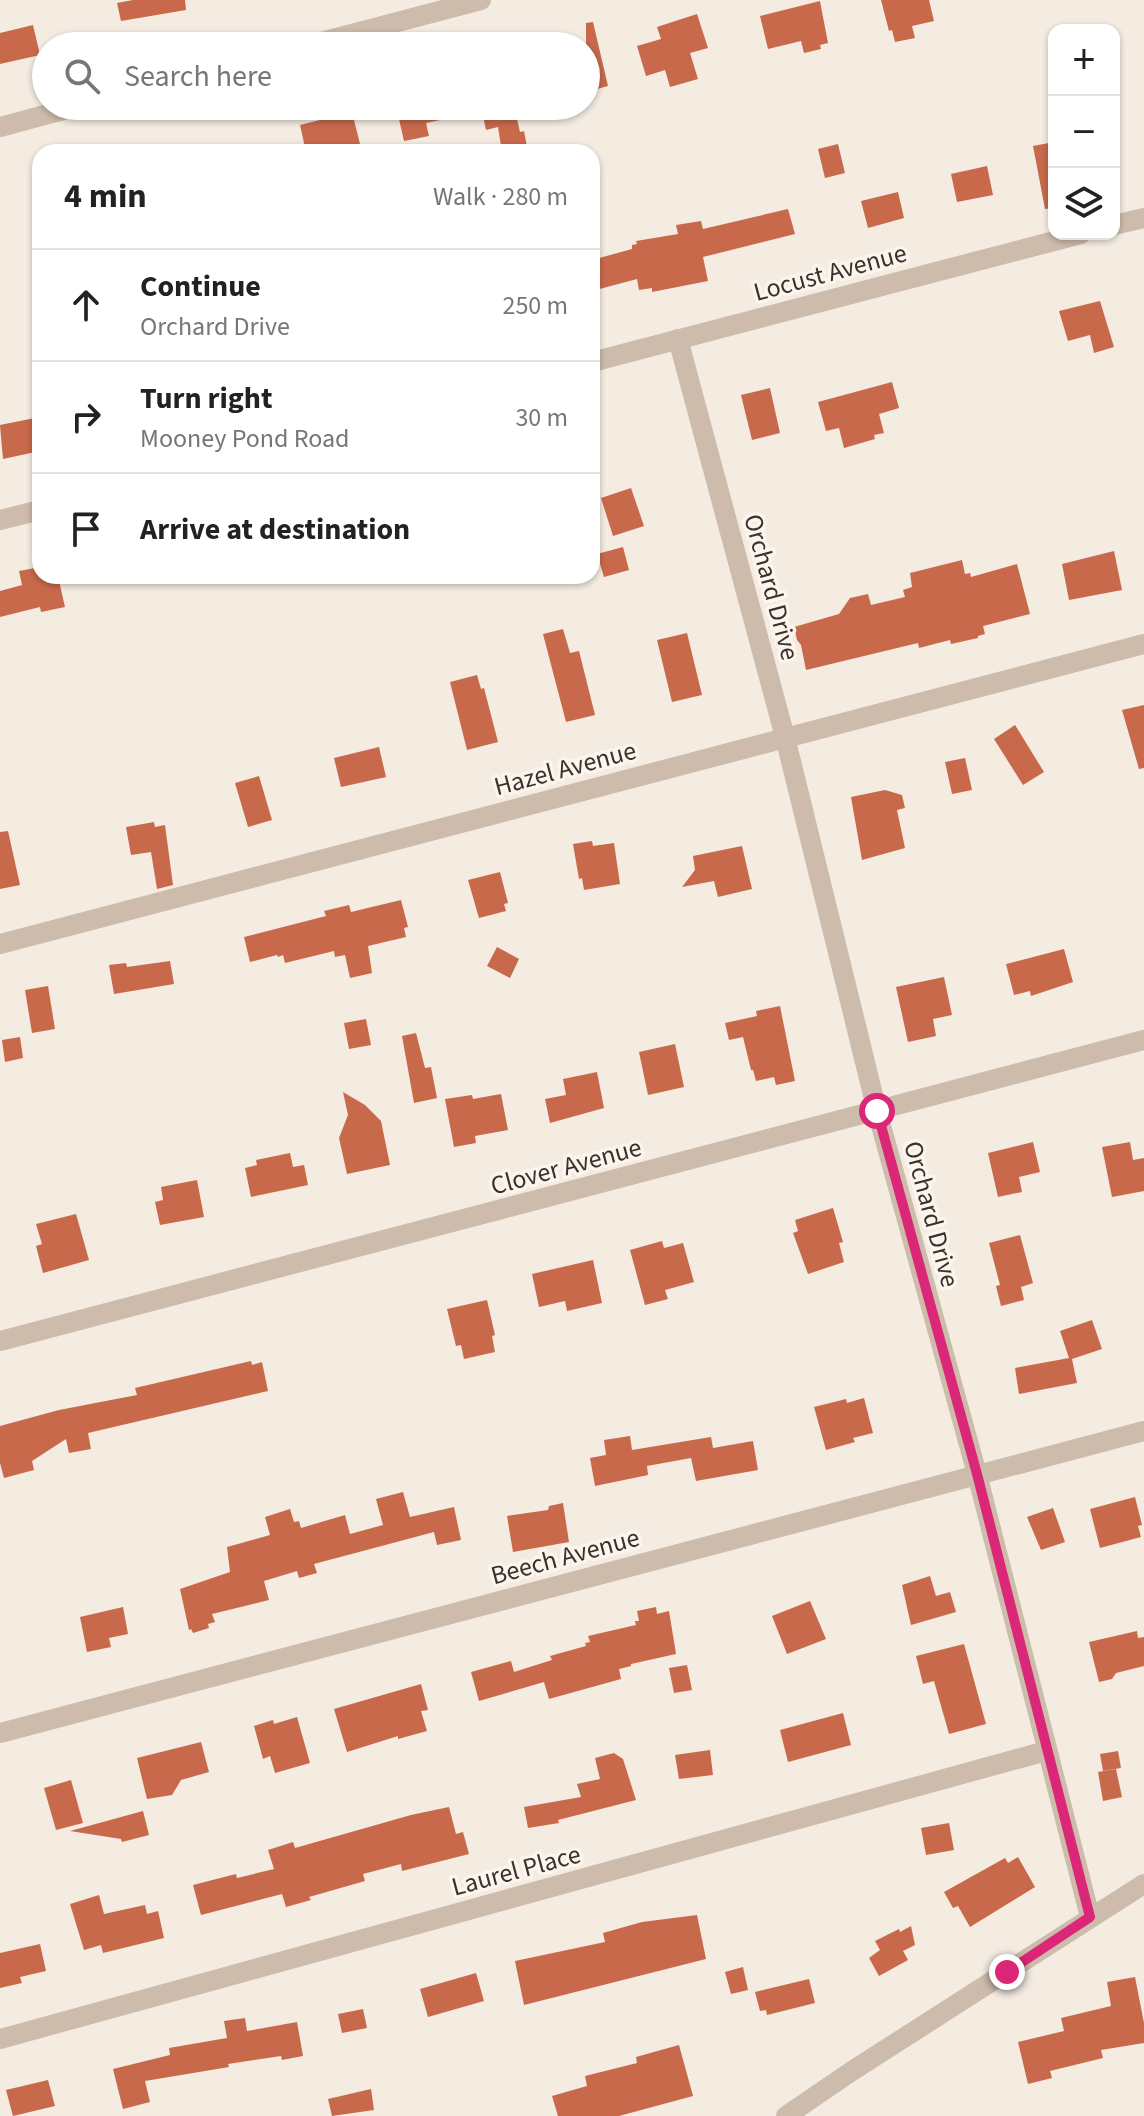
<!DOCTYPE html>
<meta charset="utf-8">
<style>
:root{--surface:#fff;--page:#f6f6f6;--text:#222;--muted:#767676;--line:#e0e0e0}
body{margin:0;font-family:"Source Sans 3",sans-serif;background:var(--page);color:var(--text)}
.controls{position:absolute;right:24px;top:24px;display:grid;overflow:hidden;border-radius:16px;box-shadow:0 2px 6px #0004}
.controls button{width:72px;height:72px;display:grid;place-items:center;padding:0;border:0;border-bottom:2px solid var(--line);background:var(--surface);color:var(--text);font:40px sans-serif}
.stop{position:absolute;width:24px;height:24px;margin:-18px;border:6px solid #db2777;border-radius:50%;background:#fff}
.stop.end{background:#db2777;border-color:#fff;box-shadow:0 2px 8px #0008}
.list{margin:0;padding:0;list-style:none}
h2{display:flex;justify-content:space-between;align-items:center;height:104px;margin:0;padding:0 32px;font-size:34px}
h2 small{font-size:26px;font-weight:400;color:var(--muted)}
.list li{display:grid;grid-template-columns:52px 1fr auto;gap:24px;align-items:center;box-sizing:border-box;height:112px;padding:0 32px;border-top:2px solid var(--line)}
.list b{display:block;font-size:30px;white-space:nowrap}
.list p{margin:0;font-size:26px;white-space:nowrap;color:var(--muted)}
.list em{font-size:26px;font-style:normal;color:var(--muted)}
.icon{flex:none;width:44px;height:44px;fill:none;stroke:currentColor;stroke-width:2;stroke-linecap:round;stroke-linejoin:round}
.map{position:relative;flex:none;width:1144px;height:2116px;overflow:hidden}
.search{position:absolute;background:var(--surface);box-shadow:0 2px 6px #0004;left:32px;top:32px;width:568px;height:88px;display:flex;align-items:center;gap:20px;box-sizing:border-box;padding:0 28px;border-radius:44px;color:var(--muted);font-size:30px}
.panel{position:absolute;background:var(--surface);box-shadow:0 2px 6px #0004;left:32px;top:144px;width:568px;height:440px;border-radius:24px}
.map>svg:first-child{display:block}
.building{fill:#c8694b}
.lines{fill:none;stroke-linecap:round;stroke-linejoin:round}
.minor{stroke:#cdbbac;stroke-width:20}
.route{stroke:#db2777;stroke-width:10}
.labels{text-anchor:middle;stroke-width:7;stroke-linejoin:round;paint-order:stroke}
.street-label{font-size:26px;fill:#3b302b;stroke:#fbf5ee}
</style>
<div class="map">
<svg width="1144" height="2116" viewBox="0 0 1144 2116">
<rect width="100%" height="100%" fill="#f4ebe1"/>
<g class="building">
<path d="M133 0H185L186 10 121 21 117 3Z"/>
<path d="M881 0H929L934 21 912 26 915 38 895 42 892 30 889 31Z"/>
<path d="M820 1 828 43 820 45 821 49 804 53 801 41 768 49 760 16Z"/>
<path d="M697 14 708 48 690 53 698 79 670 87 665 70 646 76 637 46 661 39 657 27Z"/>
<path d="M593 22 608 86 586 92V23Z"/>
<path d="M33 25 40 55 0 64V33Z"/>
<path d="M396 106H468L469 114 426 123 429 136 404 141Z"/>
<path d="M481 106H514L520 132 524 131 528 152H502L498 127 486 130Z"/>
<path d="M352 112 360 144 325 152H306L300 125Z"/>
<path d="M1054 142V208L1045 209 1033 146Z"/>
<path d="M838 144 845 173 825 178 818 149Z"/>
<path d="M987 166 993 195 957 202 951 174Z"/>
<path d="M898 192 904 218 868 228 861 201Z"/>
<path d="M788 209 795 234 703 257 708 281 652 292V288L639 290 637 279 592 291V260L632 249V245L637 244 636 241 678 234 676 225 701 221 703 229Z"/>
<path d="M1100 301 1114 347 1094 353 1090 335 1068 341 1059 311Z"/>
<path d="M892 382 899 408 879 414 884 433 874 435 875 439 844 448 839 428 826 431 818 402Z"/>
<path d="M770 388 780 433 752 440 741 395Z"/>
<path d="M40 417V451L3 459 0 425Z"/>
<path d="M631 488 644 526 613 536 601 498Z"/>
<path d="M623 547 629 570 604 577 597 554Z"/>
<path d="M1114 551 1122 590 1069 600 1062 564Z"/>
<path d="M962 560 965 574 970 573 971 577 1017 564 1030 614 983 626 985 634 978 636V638L951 644 950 640 919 648 918 643 806 670 801 645 797 640 794 627 839 614 850 598 868 594 871 605 905 597 903 590 912 587 910 573Z"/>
<path d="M40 567V576H58L65 607 41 612 40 607 0 617V591L22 585 19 571Z"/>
<path d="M563 629 570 653 579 651 595 715 566 722 543 634Z"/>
<path d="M687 633 702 695 672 702 657 640Z"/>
<path d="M477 675 481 689 484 688 498 742 467 750 450 682Z"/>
<path d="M1144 705V768L1139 769 1122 710Z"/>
<path d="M1015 725 1044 772 1023 785 994 739Z"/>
<path d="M379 747 386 777 341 787 334 758Z"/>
<path d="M965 758 972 790 952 794 945 762Z"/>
<path d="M259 776 272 820 248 827 235 783Z"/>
<path d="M885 790 902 795 905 808 897 810 905 848 862 860 851 797Z"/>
<path d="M154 822 155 827 165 825 173 885 157 889 151 852 131 855 126 827Z"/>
<path d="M8 831 20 885 0 889V832Z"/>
<path d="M592 841 593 846 614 843 620 884 584 890 582 878 579 879 573 844Z"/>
<path d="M742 846 752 889 718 897 714 881 682 887 695 870 693 856Z"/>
<path d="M500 872 508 903 504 904 506 911 479 918 468 880Z"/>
<path d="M401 900 408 927 404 928 406 937 368 946 372 973 350 978 345 955 335 957 334 951 285 963 283 955 278 957 277 955 250 962 244 937 326 916 324 911 349 905 351 912Z"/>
<path d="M497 947 519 959 510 978 487 966Z"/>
<path d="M1064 949 1073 982 1031 996 1030 991 1014 995 1006 964Z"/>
<path d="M170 961 174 984 114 994 109 965 126 963 127 967Z"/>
<path d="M944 977 952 1015 933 1019 936 1036 908 1042 896 987Z"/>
<path d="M48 986 55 1029 32 1033 25 990Z"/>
<path d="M780 1006 795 1081 776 1085 774 1077 756 1081 753 1070H751L743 1037 729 1040 725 1023 757 1016 756 1011Z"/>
<path d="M366 1019 371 1045 349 1049 344 1023Z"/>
<path d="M416 1033 425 1068 431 1067 437 1098 414 1103 402 1036Z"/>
<path d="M20 1037 23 1058 5 1062 2 1040Z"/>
<path d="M675 1044 684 1087 648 1095 639 1052Z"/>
<path d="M597 1072 604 1108 550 1123 545 1099 566 1095 563 1079Z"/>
<path d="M343 1092 365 1105 381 1121 390 1165 347 1174 339 1138 348 1115Z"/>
<path d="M501 1094 508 1130 475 1136 476 1143 454 1147 445 1099 472 1095 473 1099Z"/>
<path d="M1033 1142 1040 1172 1019 1177 1022 1192 998 1197 988 1153Z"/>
<path d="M1130 1142 1133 1160 1144 1158V1191L1112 1197 1102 1147Z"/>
<path d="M290 1153 293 1167 304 1165 308 1185 251 1197 245 1168 257 1165 256 1160Z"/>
<path d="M197 1180 204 1217 160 1225 155 1202 163 1200 161 1187Z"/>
<path d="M833 1208 843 1242 839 1243 844 1262 808 1274 793 1233 798 1231 795 1220Z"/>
<path d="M76 1214 89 1260 43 1273 36 1246 42 1244 36 1224Z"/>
<path d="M1020 1235 1033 1283 1021 1287 1024 1300 1001 1306 996 1286 1000 1285 989 1243Z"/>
<path d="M662 1241 664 1248 683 1243 694 1282 665 1290 668 1299 645 1305 630 1250Z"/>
<path d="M593 1260 602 1303 567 1311 565 1301 539 1307 532 1274Z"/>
<path d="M487 1300 495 1335 492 1336 495 1352 464 1359 461 1345 456 1346 447 1309Z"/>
<path d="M1092 1320 1102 1349 1072 1359 1077 1383 1019 1394 1015 1368 1069 1358 1060 1331Z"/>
<path d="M251 1361 252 1365 262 1362 268 1391 88 1433 91 1449 69 1453 66 1439 32 1461 34 1470 4 1478 0 1463V1426L59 1410 137 1395 135 1388Z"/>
<path d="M864 1398 873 1433 853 1438 855 1442 826 1450 814 1407 846 1399 847 1403Z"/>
<path d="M630 1436 632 1450 711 1437 713 1448 753 1441 758 1470 696 1481 691 1458 647 1466 648 1475 595 1486 590 1458 606 1455 604 1440Z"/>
<path d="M403 1492 410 1517 454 1507 461 1540 437 1545 434 1532 314 1564 317 1573 299 1578 297 1571 264 1581 269 1600 212 1614 215 1622 208 1624 209 1628 193 1633 191 1629 189 1630 180 1589 230 1572 227 1547 270 1535 265 1517 290 1509 294 1522 299 1521 301 1528 345 1515 350 1534 383 1525 376 1499Z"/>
<path d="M1135 1497 1142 1525 1138 1526 1141 1537 1100 1548 1090 1509Z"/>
<path d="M563 1503 569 1542 513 1552 507 1516 548 1510 549 1506Z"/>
<path d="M1053 1508 1065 1542 1041 1550 1027 1517Z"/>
<path d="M930 1576 936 1596 950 1592 956 1612 911 1625 902 1585Z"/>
<path d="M810 1601 826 1639 787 1654 772 1616Z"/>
<path d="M123 1607 128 1634 109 1638 111 1647 87 1652 80 1617Z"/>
<path d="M656 1607 657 1614 669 1611 676 1654 631 1664V1666L619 1669 621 1679 549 1699 544 1682 479 1701 471 1672 511 1661 514 1672 552 1660 550 1656 586 1646 585 1643 590 1642 588 1636 636 1625 635 1621H639L637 1611Z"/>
<path d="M1137 1631 1138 1638 1144 1637V1666L1116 1673 1112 1679 1099 1682 1089 1642Z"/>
<path d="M964 1644 986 1724 949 1734 934 1681 923 1684 916 1656Z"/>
<path d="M687 1665 692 1690 674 1693 669 1668Z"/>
<path d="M421 1684 428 1710 421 1711 427 1731 398 1739V1736L347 1752 334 1709Z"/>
<path d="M843 1713 851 1745 788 1762 780 1730Z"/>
<path d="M297 1717 310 1763 275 1773 270 1756 263 1759 254 1726 273 1720 274 1724Z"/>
<path d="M201 1742 209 1772 181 1780 172 1795 147 1799 137 1758Z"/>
<path d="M710 1750 713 1775 679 1779 675 1755Z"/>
<path d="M1118 1751 1121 1768 1103 1771 1100 1754Z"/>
<path d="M614 1753 623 1759 636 1800 558 1820 559 1823 528 1828 524 1807 581 1797 577 1784 600 1779 595 1758Z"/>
<path d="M1116 1769 1122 1797 1103 1801 1098 1772Z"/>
<path d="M71 1780 83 1823 56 1830 44 1788Z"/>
<path d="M449 1807 456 1834 463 1832 469 1854 402 1871 401 1864 363 1874 365 1881 309 1897 311 1900 286 1907 282 1894 201 1915 193 1885 236 1874 237 1878 274 1869 268 1850 293 1842 295 1848 411 1815Z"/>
<path d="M143 1811 149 1835 122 1842 121 1839 70 1831Z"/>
<path d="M949 1823 954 1850 926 1855 921 1828Z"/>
<path d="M1018 1857 1035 1887 970 1927 958 1906 953 1908 944 1892 1005 1858 1008 1863Z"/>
<path d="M99 1895 104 1914 145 1905 147 1914 158 1911 164 1938 103 1953 101 1945 84 1950 70 1904Z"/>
<path d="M697 1915 706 1959 524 2005 515 1961 605 1942 603 1933 642 1922Z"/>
<path d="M911 1926 915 1945 903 1951 908 1960 879 1976 869 1958 880 1950 875 1941 899 1929 900 1932Z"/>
<path d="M40 1944 46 1971 20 1977 22 1983 0 1988V1953Z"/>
<path d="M743 1967 748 1990 731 1994 725 1972Z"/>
<path d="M476 1973 484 2001 428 2017 420 1989Z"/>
<path d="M1135 1977 1144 2023V2043L1101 2050 1103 2058 1050 2071 1052 2078 1028 2084 1018 2042 1064 2031 1061 2018 1111 2006 1107 1982Z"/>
<path d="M809 1979 815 2003 767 2015 766 2010 760 2011 755 1992Z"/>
<path d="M363 2009 367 2028 342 2033 338 2014Z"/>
<path d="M245 2018 247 2031 297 2022 303 2056 282 2060 281 2056 228 2064 229 2067 145 2081 150 2102 123 2109 113 2069 170 2055 169 2048 227 2038 224 2021Z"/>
<path d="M679 2045 693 2096 619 2116H558L552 2096 587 2086 585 2076 637 2063 636 2057Z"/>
<path d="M48 2080 55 2106 13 2116 6 2090Z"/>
<path d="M371 2089 374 2110 332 2116 328 2099Z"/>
</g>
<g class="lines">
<g class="minor">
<path d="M306 46 481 0"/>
<path d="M0 127 78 106"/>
<path d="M1114 225 1144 218"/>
<path d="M678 339 785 737 877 1111 977 1474 1090 1917"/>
<path d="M592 362 1081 234"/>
<path d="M0 520 40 510"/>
<path d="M0 944 1144 644"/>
<path d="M0 1341 1144 1040"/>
<path d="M0 1733 1144 1431"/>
<path d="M0 2039 1046 1751"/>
<path d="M786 2116 852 2071 1144 1884"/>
</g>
</g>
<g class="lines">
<path class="route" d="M877 1111 977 1474 1090 1917 1007 1972"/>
</g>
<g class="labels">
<g class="street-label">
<text transform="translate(830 272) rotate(-15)" y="9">Locust Avenue</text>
<text transform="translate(772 587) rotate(75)" y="9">Orchard Drive</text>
<text transform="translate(565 768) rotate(-15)" y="9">Hazel Avenue</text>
<text transform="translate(566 1166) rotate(-15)" y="9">Clover Avenue</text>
<text transform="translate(932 1214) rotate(75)" y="9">Orchard Drive</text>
<text transform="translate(565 1556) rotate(-15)" y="9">Beech Avenue</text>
<text transform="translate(516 1870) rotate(-15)" y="9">Laurel Place</text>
</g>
</g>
</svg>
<div class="controls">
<button>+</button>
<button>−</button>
<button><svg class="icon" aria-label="layers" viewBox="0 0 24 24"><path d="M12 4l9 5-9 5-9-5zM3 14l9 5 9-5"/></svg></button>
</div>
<div class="stop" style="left:877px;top:1111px"></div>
<div class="stop end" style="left:1007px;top:1972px"></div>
<div class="search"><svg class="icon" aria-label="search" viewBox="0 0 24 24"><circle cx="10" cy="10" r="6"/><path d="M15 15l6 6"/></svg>Search here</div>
<section class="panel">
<h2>4 min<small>Walk · 280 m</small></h2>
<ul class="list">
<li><svg class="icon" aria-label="ahead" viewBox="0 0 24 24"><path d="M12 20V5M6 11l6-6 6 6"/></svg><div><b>Continue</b><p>Orchard Drive</p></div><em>250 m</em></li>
<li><svg class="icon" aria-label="right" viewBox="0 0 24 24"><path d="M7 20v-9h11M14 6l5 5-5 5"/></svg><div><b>Turn right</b><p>Mooney Pond Road</p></div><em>30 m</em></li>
<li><svg class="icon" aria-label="arrive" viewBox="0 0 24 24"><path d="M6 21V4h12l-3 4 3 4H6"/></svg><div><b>Arrive at destination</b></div></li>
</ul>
</section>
</div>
